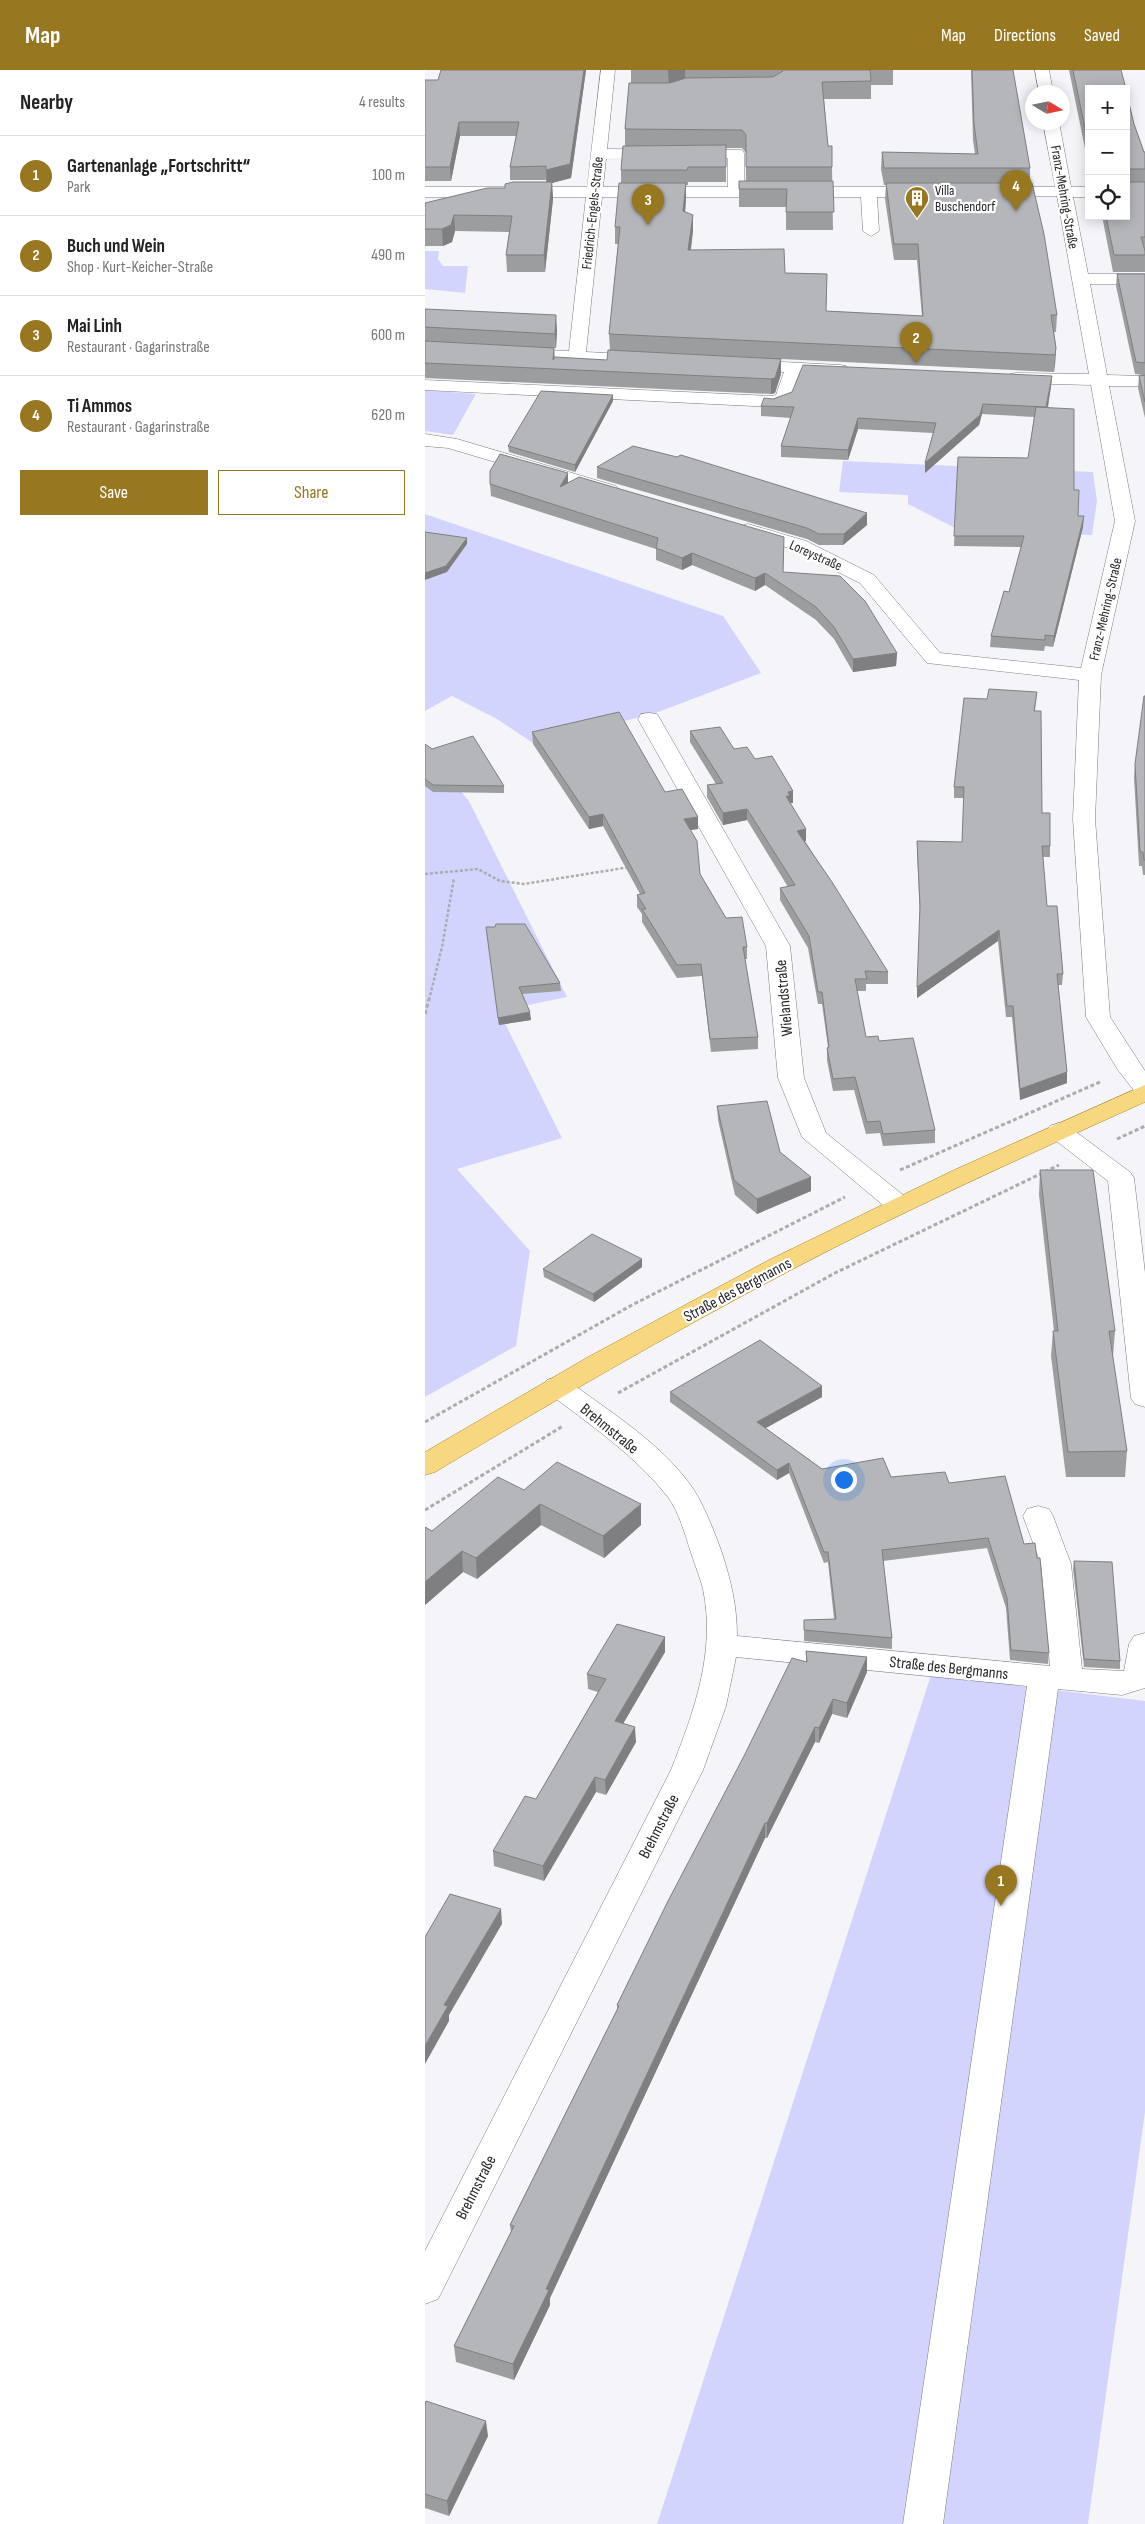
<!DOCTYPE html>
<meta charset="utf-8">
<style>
:root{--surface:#fff;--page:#f2f2f2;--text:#222;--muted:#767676;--line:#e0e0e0;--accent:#977720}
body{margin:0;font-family:"Sofia Sans Condensed",sans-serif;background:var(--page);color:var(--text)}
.controls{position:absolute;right:15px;top:15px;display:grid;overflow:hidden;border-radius:0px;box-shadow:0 2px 12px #0003}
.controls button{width:45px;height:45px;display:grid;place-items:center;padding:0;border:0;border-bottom:1px solid var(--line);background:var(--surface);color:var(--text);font:25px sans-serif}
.compass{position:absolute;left:600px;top:15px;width:45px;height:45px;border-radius:50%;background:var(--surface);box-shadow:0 2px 12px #0003;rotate:100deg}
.you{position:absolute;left:418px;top:1409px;width:18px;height:18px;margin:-12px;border:4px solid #fff;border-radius:50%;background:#1a73e8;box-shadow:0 0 0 8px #1a73e833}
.badge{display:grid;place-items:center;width:32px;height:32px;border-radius:50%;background:var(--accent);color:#fff;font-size:16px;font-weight:700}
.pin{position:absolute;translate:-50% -41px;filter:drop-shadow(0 1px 2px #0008)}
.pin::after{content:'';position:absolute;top:26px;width:18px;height:15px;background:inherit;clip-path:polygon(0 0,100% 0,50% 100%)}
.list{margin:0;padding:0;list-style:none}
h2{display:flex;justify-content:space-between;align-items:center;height:65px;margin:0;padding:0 20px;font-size:21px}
h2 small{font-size:16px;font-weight:400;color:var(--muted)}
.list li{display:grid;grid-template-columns:32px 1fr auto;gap:15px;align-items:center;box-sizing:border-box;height:80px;padding:0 20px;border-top:1px solid var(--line)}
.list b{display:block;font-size:19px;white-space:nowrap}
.list p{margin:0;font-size:16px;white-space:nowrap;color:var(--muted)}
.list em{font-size:16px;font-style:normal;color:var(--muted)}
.actions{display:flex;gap:10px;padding:15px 20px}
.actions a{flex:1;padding:11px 0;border:1px solid var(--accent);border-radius:0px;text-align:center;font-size:18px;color:var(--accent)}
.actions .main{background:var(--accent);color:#fff}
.icon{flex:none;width:28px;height:28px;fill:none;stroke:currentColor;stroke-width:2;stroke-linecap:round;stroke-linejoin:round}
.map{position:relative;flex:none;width:720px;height:2454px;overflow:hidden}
header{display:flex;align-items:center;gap:30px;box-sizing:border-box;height:70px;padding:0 25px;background:var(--accent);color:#fff}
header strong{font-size:24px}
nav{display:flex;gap:28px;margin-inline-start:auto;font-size:18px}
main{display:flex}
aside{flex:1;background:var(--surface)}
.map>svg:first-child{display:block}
.green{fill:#d3d4fe}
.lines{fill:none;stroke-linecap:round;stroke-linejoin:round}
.minor-casing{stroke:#7b7b7f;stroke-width:1}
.major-casing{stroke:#aa882a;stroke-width:1}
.path-far1{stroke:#acacaf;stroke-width:2.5;stroke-dasharray:3 2;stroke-linecap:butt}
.path{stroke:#acacaf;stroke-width:3;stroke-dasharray:4 2.5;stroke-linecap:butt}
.minor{fill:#fff;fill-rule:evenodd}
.major{fill:#f7d780;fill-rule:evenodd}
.wall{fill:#9c9d9f}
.shaded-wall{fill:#7f7f82}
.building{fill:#b5b6b9;stroke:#7f7f82}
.labels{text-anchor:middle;stroke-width:4.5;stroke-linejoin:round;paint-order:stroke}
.far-poi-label{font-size:14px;fill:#262627;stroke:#fff;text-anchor:start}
.far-street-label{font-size:14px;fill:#262627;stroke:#fff}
.street-label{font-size:16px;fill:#262627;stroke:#fff}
</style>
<header>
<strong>Map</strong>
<nav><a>Map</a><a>Directions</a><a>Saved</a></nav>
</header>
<main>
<aside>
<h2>Nearby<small>4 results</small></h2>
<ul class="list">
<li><span class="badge">1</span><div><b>Gartenanlage „Fortschritt“</b><p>Park</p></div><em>100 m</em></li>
<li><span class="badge">2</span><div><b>Buch und Wein</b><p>Shop · Kurt-Keicher-Straße</p></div><em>490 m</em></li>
<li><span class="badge">3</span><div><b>Mai Linh</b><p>Restaurant · Gagarinstraße</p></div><em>600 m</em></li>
<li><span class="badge">4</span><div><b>Ti Ammos</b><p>Restaurant · Gagarinstraße</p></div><em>620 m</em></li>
</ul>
<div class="actions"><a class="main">Save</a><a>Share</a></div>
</aside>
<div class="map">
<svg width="720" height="2454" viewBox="0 0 720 2454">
<rect width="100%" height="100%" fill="#f5f5f9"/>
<g class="green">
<path d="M0 181H14L13 189 18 196H43L40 223 0 219Z"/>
<path d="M0 320 51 324 28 365 0 361Z"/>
<path d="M418 391 668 402 672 431 667 465 536 461 483 434V425L414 422Z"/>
<path d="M0 444 298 546 336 603 228 644 108 673 72 649 27 626 0 641Z"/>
<path d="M0 687 11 692 44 731 142 927 74 941 137 1068 32 1099 105 1181 91 1276 0 1327Z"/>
<path d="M506 1605 720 1631V2042L663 2454H232Z"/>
</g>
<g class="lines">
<g class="minor-casing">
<g id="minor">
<path d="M176 0H190L182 79 317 80 319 83V117H497L505 122 497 127H452L454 161 446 166 438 161 436 127H177L161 282 221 285 227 286 230 290 227 294 221 295 85 288 82 284 85 280 91 279 144 281 161 127H0V117H162ZM303 88V117H178L181 89Z"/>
<path d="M610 0H624L628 22H614Z"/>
<path d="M618 52H634L646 117H664V127H648L663 204H720V214H665L682 305 720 306V316H684L710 451 676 605 670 749 685 947 720 1001V1026L711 1023 693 1000 661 947 648 749 654 610 502 593 435 513 367 479 316 464 313 460 316 456 323 454 381 471 449 505 515 583 656 598 690 451 666 315 591 313 585 312 582 308 585 304 591 303 664 304 632 126H573L565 121 573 116 630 117Z"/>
<path d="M319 290 415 295 421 296 424 300 421 304 377 303 365 332 348 337 0 320V310L346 326 351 325 359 302 313 299 310 295 313 291Z"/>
<path d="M0 364 32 369 191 416 194 420 191 424 184 426 23 378 0 376Z"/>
<path d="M224 643 232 644 235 649 365 876 379 1008 401 1063 483 1129 487 1135 483 1141 474 1143 465 1141 377 1067 353 1008 341 876 213 649 216 644Z"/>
<path d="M634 1053 643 1056 705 1102 709 1108 720 1203V1337L710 1334 706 1328 683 1111 625 1066 621 1061 625 1056Z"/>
<path d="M132 1307 142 1310C185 1342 238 1374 269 1420 281 1440 289 1461 297 1483 306 1511 312 1536 312 1566L625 1596 616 1494 598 1446 602 1439 613 1436 624 1439 628 1446 646 1494 657 1599 699 1601 704 1574 709 1566 720 1563V1618L697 1625 633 1619 518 2454H478L602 1616 311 1587 301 1636 278 1700 13 2229 0 2234V2181L246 1700C269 1642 291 1582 278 1519 275 1507 270 1495 266 1483 260 1464 254 1442 243 1427 210 1385 164 1354 122 1322L118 1316 122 1310Z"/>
</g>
</g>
<g class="major-casing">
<path id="major" d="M720 1015V1032C600 1086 480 1140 364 1201 244 1264 127 1332 10 1402L0 1405V1382L165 1286 344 1190 527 1101Z"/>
</g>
<g class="path-far1">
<path d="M0 804 53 799 75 811 99 814 205 797"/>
<path d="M4 930 17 877 29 808"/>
</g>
<g class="path">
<path d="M0 944 4 929"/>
<path d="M692 1069 720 1056"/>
<path d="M475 1100 675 1012"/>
<path d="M193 1323 410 1203 634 1095"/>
<path d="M0 1352 207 1235 420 1127"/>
<path d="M0 1440 138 1356"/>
</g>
<use href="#minor" class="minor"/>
<use href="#major" class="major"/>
</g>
<g class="wall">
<path d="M16 0H161L146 108 127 113 128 129 120 202H82L81 185 84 162 30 161 27 172 18 176H0V133L80 118 121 112V110H85V97L91 66H35L26 111H0V10H13Z"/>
<path d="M206 0H468V15H446V29H399L403 76 407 97 408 160H361V137H314V111H321V83L317 78H301V112H263V115H261V129L260 141 268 161 266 180 360 203 402 204 401 241 497 246 492 190H469L460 129 461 115H459L456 99 457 82 550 84 548 70 546 0H588L605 98V113L632 245 631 262H629L631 278 630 295 629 302 356 289V304L350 323 346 324 0 308V239L132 260 131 278H129L130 288 182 290 185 280 184 264 193 174H190V157L196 113V100L200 76V59L206 13Z"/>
<path d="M644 0H696L664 19V98Z"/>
<path d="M701 21 709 54 719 82H720V202H688L677 146H701Z"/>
<path d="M692 204H720V348L713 318 714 306 718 305 710 304 691 216Z"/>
<path d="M627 306 626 316 623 338 649 420 653 446 658 457 628 577 620 576 619 581 565 577 566 566 584 522 596 477 529 476 533 387 603 388 609 347 557 344 554 355 500 403V393L508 363 433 359 423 390 356 387V376L366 348 336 346V336L348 329Z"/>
<path d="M188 331 150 402 84 382 83 376Z"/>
<path d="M172 397 442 443V455L418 475H394L382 469 172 408Z"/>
<path d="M143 403V413L359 479 358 502 472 583 471 596 428 602 409 569 391 550 340 515 330 521 267 495 257 500 231 490V479L66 426 65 414Z"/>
<path d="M612 622 610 641 617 743 625 776V787H618L622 836 638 904 637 915H633L642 1002V1013L595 1030 587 947H581L573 871 492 928 495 847 492 782V771L537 772 539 728H529V717L562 629Z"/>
<path d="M720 626V805H718L717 796H714L709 707 710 694Z"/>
<path d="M265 661 309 679 330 689 368 733H365L381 771H380L463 902V914H441V921H432L441 967 454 971 510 1060V1073L458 1076 455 1063 441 1064 429 1020 408 1021 402 990V978L403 977 397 934H393L383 878 355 830V818L363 817 322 750 298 755 282 727V715L291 714 265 672Z"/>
<path d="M107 662 240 722 273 759 265 760 275 804 301 848 322 877V889H320L333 967V979L286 982 277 906 252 908 217 852V844L212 837V825L215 824 178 756 164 759 108 674Z"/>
<path d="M0 674 7 679 79 716V723L8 722 0 716Z"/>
<path d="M61 857 135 913 136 921 97 924 106 950 74 955Z"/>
<path d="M292 1036 355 1082 386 1121 332 1144 310 1125 293 1050Z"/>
<path d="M615 1100 690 1261 688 1286H687L702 1381 700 1407H641L626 1286 628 1261H629L614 1125Z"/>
<path d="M217 1189V1197L169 1232 119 1207 118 1199Z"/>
<path d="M397 1316V1327L340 1358 397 1399 466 1407 524 1413 599 1474 612 1488 624 1583 623 1594 585 1590 581 1538 562 1478 458 1491 467 1568V1579L379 1571V1550L409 1549 403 1492 399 1493 364 1403 352 1410 245 1332V1322Z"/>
<path d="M99 1420 216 1455 179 1488 116 1455 52 1509 38 1502 0 1535V1457L7 1461Z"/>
<path d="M649 1491 695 1591V1599L659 1597 648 1499Z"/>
<path d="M240 1567V1582L198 1653 211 1672 181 1725 171 1722 119 1811 69 1796 68 1781 111 1729 173 1622 163 1619 162 1604Z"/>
<path d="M381 1581 442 1587V1602L422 1648 407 1644 394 1673 390 1672 342 1768H340L125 2228V2235L89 2310 31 2292 29 2276 86 2162 85 2155 192 1940V1935L381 1592Z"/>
<path d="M0 2334 63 2366 24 2446 0 2438Z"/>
</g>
<g class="shaded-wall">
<path d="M159 0H161L146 108 127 113 128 129 120 202 119 185 122 114 121 100Z"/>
<path d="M243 0H260V12L244 17Z"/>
<path d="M34 52 35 66 26 111 25 97Z"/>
<path d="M261 113V129L259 157 258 141Z"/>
<path d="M29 145 30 161 27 172 18 176 17 159Z"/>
<path d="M268 145V161L263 196V180Z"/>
<path d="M131 245 132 260 131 278 130 264Z"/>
<path d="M631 278 630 295 629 302 630 285Z"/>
<path d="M356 289V304L350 323 346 324V309Z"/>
<path d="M627 306 626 316 621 347V337Z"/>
<path d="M188 325V331L150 402V395Z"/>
<path d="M558 334 557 344 554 355 500 403V393Z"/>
<path d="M433 348V359L423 390V380Z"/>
<path d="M143 403V415L135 417Z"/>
<path d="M442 443V455L418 475 419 464Z"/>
<path d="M659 446 658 457 628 577 629 566Z"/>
<path d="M42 468V474L22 502 0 510V503Z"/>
<path d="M267 483V495L257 500V488Z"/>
<path d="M340 503V515L330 521V508Z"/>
<path d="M472 583 471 596 428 602V589Z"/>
<path d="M368 721V733H365L361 726 363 722Z"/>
<path d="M322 739V750L298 755V743Z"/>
<path d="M178 744V756L164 759V747Z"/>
<path d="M273 747V759L259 761V749Z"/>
<path d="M381 759V771L372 772V761Z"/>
<path d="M574 860 573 871 492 928V917Z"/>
<path d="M105 942 106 950 74 955 73 948Z"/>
<path d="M642 1002V1013L595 1030V1019Z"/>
<path d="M386 1107V1121L332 1144V1129Z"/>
<path d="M217 1189V1197L169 1232 168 1224Z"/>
<path d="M397 1316V1327L332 1363V1352Z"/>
<path d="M364 1393V1403L352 1410V1400Z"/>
<path d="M115 1434 116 1455 52 1509 51 1488Z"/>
<path d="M216 1434V1455L179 1488 178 1466Z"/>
<path d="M37 1481 38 1502 0 1535V1512Z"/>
<path d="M240 1567V1582L191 1666 190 1651Z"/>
<path d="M442 1587V1602L422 1648V1633Z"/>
<path d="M408 1629 407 1644 394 1673V1658Z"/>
<path d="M210 1657 211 1672 181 1725 180 1710Z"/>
<path d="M390 1657V1672L342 1768V1753Z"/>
<path d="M170 1707 171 1722 119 1811 118 1796Z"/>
<path d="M340 1753V1768L125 2228V2235L89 2310 88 2294 121 2219Z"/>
<path d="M76 1839 77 1854 24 1945V1951L0 1994V1976L19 1935Z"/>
<path d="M61 2351 63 2366 24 2446 22 2431Z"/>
</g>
<g class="building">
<path d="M16 0H159L145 94 121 100V96L85 97 94 52H34L25 97H0V10H13Z"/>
<path d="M357 0H445L446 11 397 12 403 76H407V97H321V65L317 60 200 59 204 13H245L261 8 348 7 358 1Z"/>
<path d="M547 0H588L605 98H459L457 82 553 84 549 54Z"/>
<path d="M648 0H696L701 19H664V78Z"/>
<path d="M701 21 709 54 719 82H720V99H701Z"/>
<path d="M301 75V97H263L262 100H196L198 76Z"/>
<path d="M314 111H408L409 142H361L362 119H314Z"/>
<path d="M88 112H127L119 185H81L87 146 29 145 26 155 17 159H0V133L62 118H80V114Z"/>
<path d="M701 112H720V167H716L720 181V185H689L681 146H701Z"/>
<path d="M194 113H261L258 141 268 145 263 180 359 179 360 203 402 204 401 241 498 246 493 174H469L461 113H607L619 164 632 245H626L631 278 630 285 184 264 195 157H190Z"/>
<path d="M692 204H720V293L711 292Z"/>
<path d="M0 239 131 245 130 264 0 257Z"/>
<path d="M0 271 129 278 128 290 130 287 182 290 183 280 356 289 350 308 346 309 0 293Z"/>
<path d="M378 295 627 306 621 337 558 334 555 345 500 393 511 353 433 348 423 380 356 376 369 337 336 336 339 328 348 329 367 322Z"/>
<path d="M720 305V332L714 306Z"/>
<path d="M116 321 188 325 150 395 83 376Z"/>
<path d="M611 337 649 339V420H654L653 446H659L629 566 620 565V570L566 566 579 521 584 522 599 466H529L533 387 603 388Z"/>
<path d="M208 376 252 387 256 385 442 443 419 464H394L382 458 172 397Z"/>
<path d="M75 384 143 403 135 417 154 407 359 467 358 502 415 506 440 531 472 583 428 589 409 557 391 537 340 503 330 508 267 483 257 488 231 478 233 468 65 414V401Z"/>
<path d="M0 462 42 468 21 496 0 503Z"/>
<path d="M564 619 612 622 609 641H616L617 743H625V776H617L622 836H632L638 904H632L642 1002 595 1019 588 936H582L574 860 492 917 495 836 492 771 537 772 539 717H529L539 628 562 629Z"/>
<path d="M719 626H720V790H719L718 782H715L710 694Z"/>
<path d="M194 642 240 722 257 719 273 747 259 749 272 771 275 804 301 848 317 847 322 877H318L333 967 285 969 276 894 252 895 217 839H221L212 825 220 823 178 744 164 747 107 662Z"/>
<path d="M295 657 309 679 322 677 330 689 347 686 368 721 363 722 365 726H361L381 759 372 761 407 812 463 902 440 901 442 909H430L441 967 453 966 454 971 488 968 510 1060 458 1064 455 1051 442 1052 430 1007 408 1009 402 978 404 977 397 922H393L384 866 355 818 370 815 322 739 298 743 282 715 298 713 265 661Z"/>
<path d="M48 666 79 716 8 715 0 709V674L7 679Z"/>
<path d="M71 854H100L135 913 94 917 105 942 73 948 61 857H70Z"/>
<path d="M342 1031 355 1082 386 1107 332 1129 309 1110 292 1036Z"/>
<path d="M615 1100H668L690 1261H684L702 1381 643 1382 628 1261H633Z"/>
<path d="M167 1164 217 1189 168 1224 118 1199Z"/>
<path d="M335 1270 397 1316 332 1352 397 1399 458 1388 466 1407 520 1402 524 1413 580 1406 599 1474 610 1473 612 1488H615L624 1583 586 1580 582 1528 563 1468 457 1480 467 1568 379 1560V1550L411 1549 403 1482H399L364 1393 352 1400 245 1322Z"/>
<path d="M132 1392 216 1434 178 1466 115 1434 51 1488 37 1481 0 1512V1457L7 1461 73 1407 99 1420Z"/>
<path d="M649 1491 687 1492 695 1591 659 1589Z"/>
<path d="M192 1554 240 1567 190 1651 210 1657 180 1710 170 1707 118 1796 68 1781 100 1726 111 1729 181 1609 162 1604Z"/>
<path d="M381 1581 442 1587 422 1633 408 1629 394 1658 390 1657 342 1753H340L121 2219 124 2220 88 2294 29 2276 89 2156 85 2155 194 1936 192 1935 243 1831 319 1686 367 1588 382 1592Z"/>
<path d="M25 1824 76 1839 19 1935 23 1936 0 1976V1867Z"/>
<path d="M1 2331 61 2351 22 2431 0 2424V2334Z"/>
</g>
<defs>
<g id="building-pin" transform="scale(1.25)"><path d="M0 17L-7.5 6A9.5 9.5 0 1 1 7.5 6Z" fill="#977720" stroke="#fff"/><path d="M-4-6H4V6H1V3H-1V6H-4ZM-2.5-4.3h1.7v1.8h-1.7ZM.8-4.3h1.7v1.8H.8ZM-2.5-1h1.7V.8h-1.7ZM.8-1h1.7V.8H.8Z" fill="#fff"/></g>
</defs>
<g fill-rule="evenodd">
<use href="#building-pin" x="492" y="128"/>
</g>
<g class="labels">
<g class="far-poi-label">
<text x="510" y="125">Villa<tspan x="510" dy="16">Buschendorf</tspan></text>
</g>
<g class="far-street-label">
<text transform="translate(640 127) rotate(80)" y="5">Franz-Mehring-Straße</text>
<text transform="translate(167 143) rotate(-84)" y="5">Friedrich-Engels-Straße</text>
<text transform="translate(391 485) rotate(24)" y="5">Loreystraße</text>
<text transform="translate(680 539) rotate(-77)" y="5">Franz-Mehring-Straße</text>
</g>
<g class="street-label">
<text transform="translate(358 928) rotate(-95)" y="6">Wielandstraße</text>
<text transform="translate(312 1219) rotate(-28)" y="6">Straße des Bergmanns</text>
<text transform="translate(185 1358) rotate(39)" y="6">Brehmstraße</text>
<text transform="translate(524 1597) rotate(6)" y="6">Straße des Bergmanns</text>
<text transform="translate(233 1756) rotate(-63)" y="6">Brehmstraße</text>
<text transform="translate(50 2117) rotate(-63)" y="6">Brehmstraße</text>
</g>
</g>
</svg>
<div class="controls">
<button>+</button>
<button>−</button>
<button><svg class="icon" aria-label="locate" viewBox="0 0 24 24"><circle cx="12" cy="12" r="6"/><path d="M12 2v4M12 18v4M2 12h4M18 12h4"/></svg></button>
</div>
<svg class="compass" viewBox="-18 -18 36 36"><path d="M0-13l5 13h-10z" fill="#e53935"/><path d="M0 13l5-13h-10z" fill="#767676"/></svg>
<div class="you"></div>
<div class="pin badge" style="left:576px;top:1836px">1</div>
<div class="pin badge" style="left:491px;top:293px">2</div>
<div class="pin badge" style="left:223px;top:155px">3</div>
<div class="pin badge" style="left:591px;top:141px">4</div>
</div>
</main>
